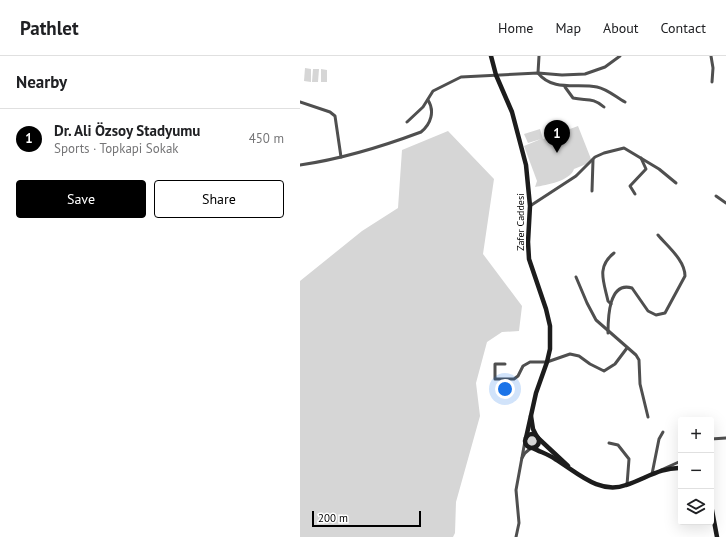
<!DOCTYPE html>
<meta charset="utf-8">
<style>
:root{--surface:#fff;--page:#f2f2f2;--text:#202124;--muted:#757577;--line:#e0e0e0;--accent:#000}
body{margin:0;font-family:"PT Sans",sans-serif;background:var(--page);color:var(--text)}
.controls{position:absolute;right:12px;bottom:12px;display:grid;overflow:hidden;border-radius:4px;box-shadow:0 4px 16px #0002}
.controls button{width:36px;height:36px;display:grid;place-items:center;padding:0;border:0;border-bottom:1px solid var(--line);background:var(--surface);color:var(--text);font:20px sans-serif}
.scale{position:absolute;left:12px;bottom:10px;width:109px;box-sizing:border-box;padding-left:4px;border:2px solid #000;border-top:0;font-size:11px;line-height:14px;white-space:nowrap;color:#000;-webkit-text-stroke:3px #fff;paint-order:stroke}
.you{position:absolute;left:205px;top:333px;width:14px;height:14px;margin:-10px;border:3px solid #fff;border-radius:50%;background:#1a73e8;box-shadow:0 0 0 6px #1a73e833}
.badge{display:grid;place-items:center;width:26px;height:26px;border-radius:50%;background:var(--accent);color:#fff;font-size:13px;font-weight:700}
.pin{position:absolute;translate:-50% -33px;filter:drop-shadow(0 1px 2px #0008)}
.pin::after{content:'';position:absolute;top:21px;width:14px;height:12px;background:inherit;clip-path:polygon(0 0,100% 0,50% 100%)}
.list{margin:0;padding:0;list-style:none}
h2{display:flex;justify-content:space-between;align-items:center;height:52px;margin:0;padding:0 16px;font-size:17px}
h2 small{font-size:13px;font-weight:400;color:var(--muted)}
.list li{display:grid;grid-template-columns:26px 1fr auto;gap:12px;align-items:center;box-sizing:border-box;height:60px;padding:0 16px;border-top:1px solid var(--line)}
.list b{display:block;font-size:15px;white-space:nowrap}
.list p{margin:0;font-size:13px;white-space:nowrap;color:var(--muted)}
.list em{font-size:13px;font-style:normal;color:var(--muted)}
.actions{display:flex;gap:8px;padding:12px 16px}
.actions a{flex:1;padding:9px 0;border:1px solid var(--accent);border-radius:4px;text-align:center;font-size:14px;color:var(--accent)}
.actions .main{background:var(--accent);color:#fff}
.icon{flex:none;width:22px;height:22px;fill:none;stroke:currentColor;stroke-width:2;stroke-linecap:round;stroke-linejoin:round}
.map{position:relative;flex:none;width:426px;height:481px;overflow:hidden}
header{display:flex;align-items:center;gap:24px;box-sizing:border-box;height:56px;padding:0 20px;background:var(--surface);border-bottom:1px solid var(--line)}
header strong{font-size:19px}
nav{display:flex;gap:22px;margin-inline-start:auto;font-size:14px}
main{display:flex}
aside{flex:1;background:var(--surface)}
.map>svg:first-child{display:block}
.green{fill:#d6d6d6}
.lines{fill:none;stroke-linecap:round;stroke-linejoin:round}
.street{stroke:#4f4f4f;stroke-width:3}
.secondary{stroke:#1c1c1c;stroke-width:4.5}
.labels{text-anchor:middle;stroke-width:4;stroke-linejoin:round;paint-order:stroke}
.street-label{font-size:10px;fill:#000;stroke:#fff}
</style>
<header>
<strong>Pathlet</strong>
<nav><a>Home</a><a>Map</a><a>About</a><a>Contact</a></nav>
</header>
<main>
<aside>
<h2>Nearby<small></small></h2>
<ul class="list">
<li><span class="badge">1</span><div><b>Dr. Ali Özsoy Stadyumu</b><p>Sports · Topkapi Sokak</p></div><em>450 m</em></li>
</ul>
<div class="actions"><a class="main">Save</a><a>Share</a></div>
</aside>
<div class="map">
<svg width="426" height="481" viewBox="0 0 426 481">
<rect width="100%" height="100%" fill="#fff"/>
<g class="green">
<path d="M5 12 11 13V26L4 25Z"/>
<path d="M13 13H19L18 26H12Z"/>
<path d="M21 13 27 14V26H21Z"/>
<path d="M278 70 291 103 289 107 274 113C270 125 247 129 235 131L237 125 224 90 241 83 228 87 224 78 240 73 243 83Z"/>
<path d="M148 75 194 123 183 198 222 250 219 275 202 276 187 286 176 327 180 360 156 446 155 477 153 481H0V225L62 175 98 152 102 94Z"/>
<circle cx="232" cy="385" r="5.5"/>
</g>
<g class="lines">
<g class="street">
<path d="M239 0 238 17C253 36 277 27 297 31 307 33 316 41 325 46"/>
<path d="M411 0 413 12 412 26"/>
<path d="M265 31 273 42C286 45 293 41 304 51"/>
<path d="M0 46 30 56 35 60 41 101"/>
<path d="M107 66 123 51 133 35 161 21 238 17 262 19 285 18 305 11 320 0"/>
<path d="M0 109C42 103 81 91 121 76 131 68 135 55 128 44"/>
<path d="M292 135 293 104"/>
<path d="M335 138 330 130 346 113 341 102"/>
<path d="M416 140 426 147"/>
<path d="M230 150 276 120 295 101 304 97 324 92 359 113 376 127"/>
<path d="M276 221 287 247 296 264 336 299 339 304 340 328 348 361"/>
<path d="M311 248 308 245C304 226 296 211 314 197"/>
<path d="M308 277C308 261 309 225 332 232L348 255 356 259 365 257 385 220C385 204 367 190 358 179"/>
<path d="M205 308H195V323H214L218 320 223 310 230 306H247L270 298 279 300 290 308 304 315 315 308 327 292"/>
<path d="M411 383 426 382"/>
<path d="M309 387 318 389 329 403 327 429"/>
<path d="M222 402 225 397 231 392"/>
<path d="M361 414 381 405"/>
<path d="M352 418 359 383 363 376"/>
<path d="M216 481 219 467 216 434 225 385"/>
</g>
<g class="secondary">
<path d="M191 0 196 19 212 56 226 109 230 150 228 186 229 203 246 253 250 270V293L247 306 236 337 226 382"/>
<path d="M231 360 233 373 236 379"/>
<circle cx="232" cy="385" r="7"/>
<path d="M238 382 268 410"/>
<path d="M233 392C240 396 248 398 255 403 277 416 299 439 326 429 345 423 361 411 381 412"/>
<path d="M411 449 417 481"/>
</g>
</g>
<g class="labels">
<g class="street-label">
<text transform="translate(220 166) rotate(-90)" y="4">Zafer Caddesi</text>
</g>
</g>
</svg>
<div class="controls">
<button>+</button>
<button>−</button>
<button><svg class="icon" aria-label="layers" viewBox="0 0 24 24"><path d="M12 4l9 5-9 5-9-5zM3 14l9 5 9-5"/></svg></button>
</div>
<div class="scale">200 m</div>
<div class="you"></div>
<div class="pin badge" style="left:257px;top:97px">1</div>
</div>
</main>
